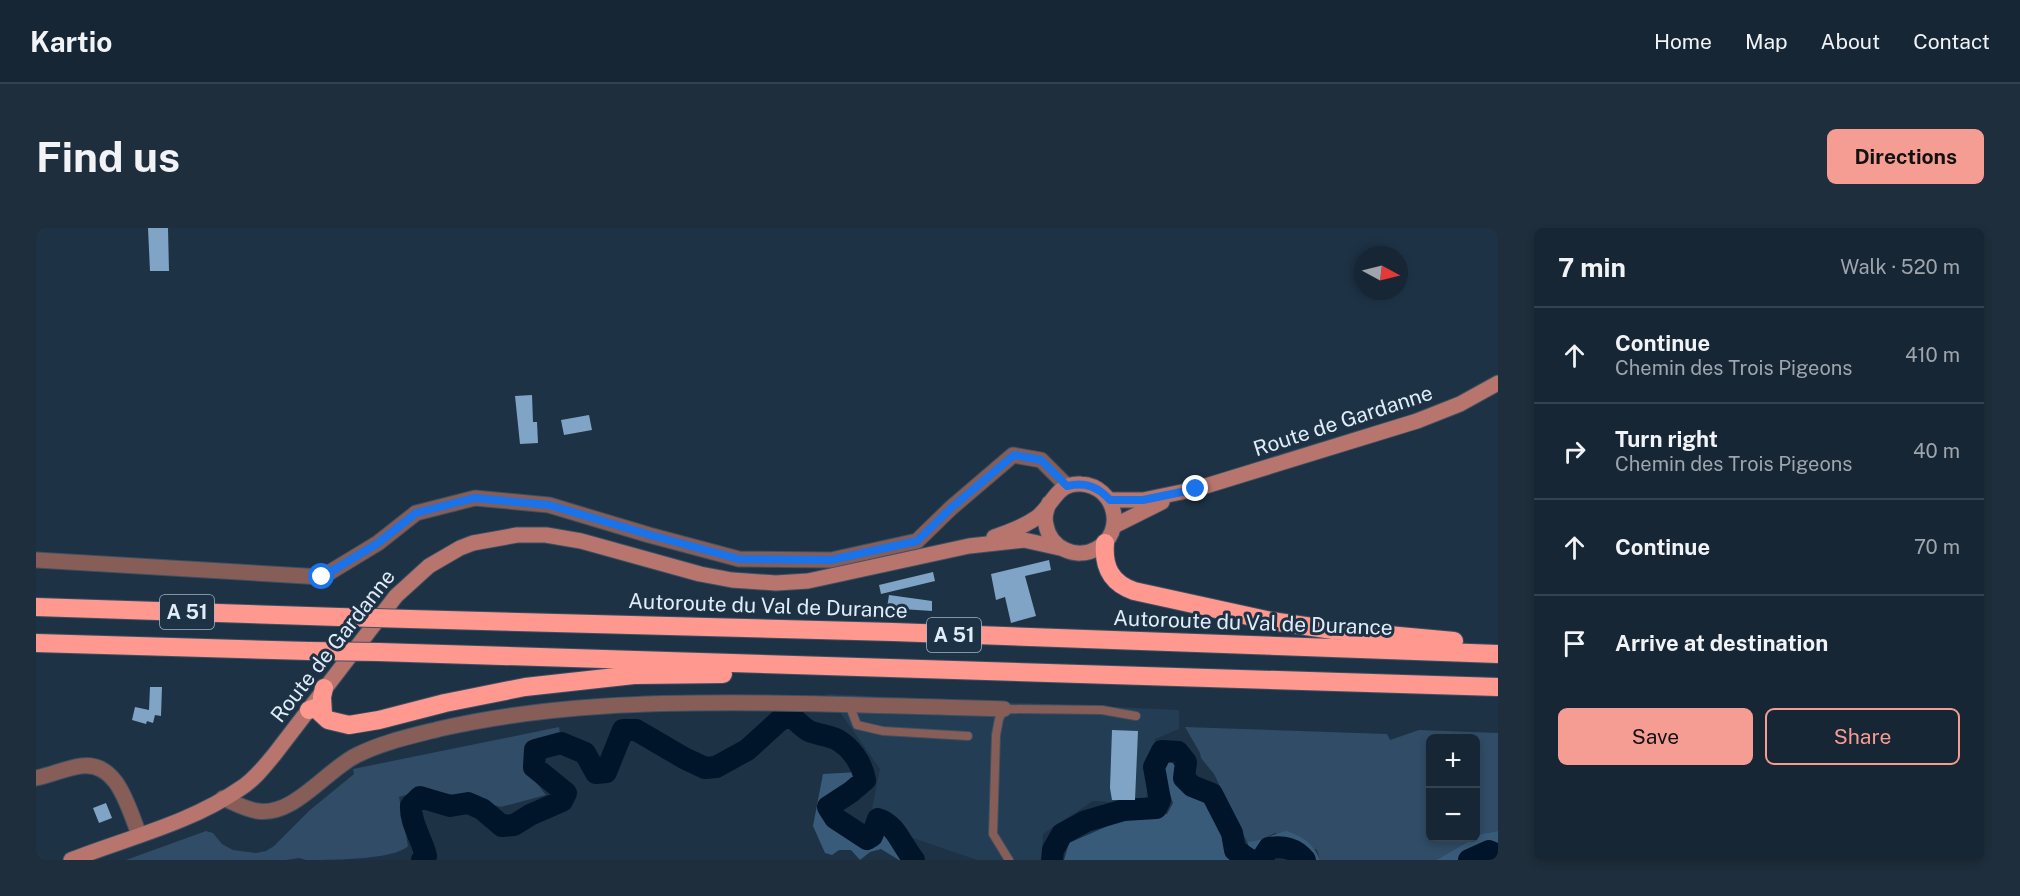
<!DOCTYPE html>
<meta charset="utf-8">
<style>
:root{--surface:#162634;--page:#1f2e3c;--text:#f1f3f6;--muted:#9ea5ac;--line:#35434f;--accent:#f59c93}
body{margin:0;font-family:"Public Sans",sans-serif;background:var(--page);color:var(--text)}
.controls{position:absolute;right:18px;bottom:18px;display:grid;overflow:hidden;border-radius:9px;box-shadow:0 3px 9px #0003}
.controls button{width:54px;height:54px;display:grid;place-items:center;padding:0;border:0;border-bottom:2px solid var(--line);background:var(--surface);color:var(--text);font:30px sans-serif}
.compass{position:absolute;left:1318px;top:18px;width:54px;height:54px;border-radius:50%;background:var(--surface);box-shadow:0 3px 9px #0003;rotate:97deg}
.stop{position:absolute;width:18px;height:18px;margin:-14px;border:4px solid #1a73e8;border-radius:50%;background:#fff}
.stop.end{background:#1a73e8;border-color:#fff;box-shadow:0 2px 6px #0008}
.list{margin:0;padding:0;list-style:none}
h2{display:flex;justify-content:space-between;align-items:center;height:78px;margin:0;padding:0 24px;font-size:26px}
h2 small{font-size:20px;font-weight:400;color:var(--muted)}
.list li{display:grid;grid-template-columns:39px 1fr auto;gap:18px;align-items:center;box-sizing:border-box;height:96px;padding:0 24px;border-top:2px solid var(--line)}
.list b{display:block;font-size:22px;white-space:nowrap}
.list p{margin:0;font-size:20px;white-space:nowrap;color:var(--muted)}
.list em{font-size:20px;font-style:normal;color:var(--muted)}
.actions{display:flex;gap:12px;padding:18px 24px}
.actions a{flex:1;padding:14px 0;border:2px solid var(--accent);border-radius:9px;text-align:center;font-size:21px;color:var(--accent)}
.actions .main{background:var(--accent);color:#111}
.icon{flex:none;width:33px;height:33px;fill:none;stroke:currentColor;stroke-width:2;stroke-linecap:round;stroke-linejoin:round}
.map{position:relative;flex:none;width:1462px;height:632px;overflow:hidden;border-radius:9px}
header{display:flex;align-items:center;gap:36px;box-sizing:border-box;height:84px;padding:0 30px;background:var(--surface);border-bottom:2px solid var(--line)}
header strong{font-size:28px}
nav{display:flex;gap:33px;margin-inline-start:auto;font-size:21px}
.intro{display:flex;align-items:center;justify-content:space-between;box-sizing:border-box;height:144px;padding:0 36px}
h1{margin:0;font-size:42px}
.button{padding:15px 27px;border-radius:9px;background:var(--accent);color:#111;font-size:21px;font-weight:700}
main{display:flex;gap:36px;padding:0 36px}
aside{flex:1;background:var(--surface);border-radius:9px;box-shadow:0 3px 9px #0003}
.map>svg:first-child{display:block}
.built{fill:#233d54}
.green{fill:#314c66}
.forest{fill:#395b7a}
.lines{fill:none;stroke-linecap:round;stroke-linejoin:round}
.river{stroke:#00152a;stroke-width:22}
.building{fill:#7fa4c6}
.service-casing{stroke:#3c5062;stroke-width:10}
.minor-casing{stroke:#3c5062;stroke-width:17}
.secondary-casing{stroke:#3c5062;stroke-width:17}
.motorway-casing{stroke:#3c5062;stroke-width:20}
.service{stroke:#875d58;stroke-width:8}
.minor{stroke:#875d58;stroke-width:15}
.secondary{stroke:#b8756e;stroke-width:15}
.motorway{stroke:#ff988e;stroke-width:18}
.motorway-bridge-casing{stroke:#3c5062;stroke-width:20;stroke-linecap:butt}
.motorway-bridge{stroke:#ff988e;stroke-width:18}
.route{stroke:#1a73e8;stroke-width:8}
.labels{text-anchor:middle;stroke-width:6;stroke-linejoin:round;paint-order:stroke}
.shield{fill:#1d3245;stroke:#a6b5c3;stroke-width:1.5}
.shield-label{font-size:20px;font-weight:bold;fill:#e0edf9}
.street-label{font-size:21px;fill:#e0edf9;stroke:#1d3245}
</style>
<header>
<strong>Kartio</strong>
<nav><a>Home</a><a>Map</a><a>About</a><a>Contact</a></nav>
</header>
<div class="intro"><h1>Find us</h1><a class="button">Directions</a></div>
<main>
<div class="map">
<svg width="1462" height="632" viewBox="0 0 1462 632">
<rect width="100%" height="100%" fill="#1d3245"/>
<path class="built" d="M791 466 1143 482V501L1119 511 1109 576 1057 573 1007 606 1006 632H941L833 595 844 541Z"/>
<g class="green">
<path d="M523 499 525 511 514 513 493 524 488 539 510 567 465 579 432 570 389 561 363 569 372 618C359 632 293 632 270 632L263 630 250 632H90L170 603 177 605 186 616 197 622 220 625 230 623 238 618 274 582 318 546 317 541Z"/>
<path d="M1149 499 1351 506 1354 512 1383 502 1462 505V603L1445 606 1440 609V511H1394V610H1438L1400 632H1284L1281 622 1239 605 1221 614H1211L1178 546 1165 530 1164 525Z"/>
</g>
<g class="forest">
<path d="M1133 526 1141 528C1149 537 1143 549 1149 560L1173 568C1179 578 1185 589 1189 599 1195 615 1191 620 1207 632H1028L1033 615 1081 594 1131 586 1137 575 1126 543 1129 529Z"/>
<path d="M823 544 826 552C816 559 794 572 789 581L790 586 803 597 834 616 839 612 843 596 848 595 871 632H863L845 621 834 624 824 632 815 622H803L796 627 789 625 777 598 787 546Z"/>
<path d="M1251 603C1267 609 1278 616 1284 632H1274C1264 619 1249 612 1233 617L1223 631 1218 630 1211 614C1225 614 1236 606 1251 603Z"/>
<path d="M1462 603V622L1450 619 1428 632H1400L1445 606Z"/>
</g>
<g class="lines">
<g class="river">
<path d="M386 632 390 628C386 611 374 595 375 578L384 569 414 578 432 575 446 581 466 598 478 597 494 587 526 573 530 565 498 539 499 522 525 515 549 525 560 545 570 544 587 502H600L648 530 669 540 680 539 711 522 744 492 755 488C761 493 766 499 773 503 782 507 792 507 800 511 815 519 826 535 829 552L815 564 792 579 799 590 831 611 836 608 842 591C860 596 866 618 878 632"/>
<path d="M1016 632 1017 622 1026 606 1050 593 1088 582 1120 580 1124 572 1118 539 1126 523 1142 524 1150 534 1148 550 1156 558 1176 566 1196 605 1199 622 1214 632"/>
<path d="M1222 632 1226 631 1233 620C1248 618 1259 620 1269 632"/>
<path d="M1433 632 1453 623 1462 627"/>
</g>
</g>
<g class="building">
<path d="M112 0H132L133 43H114Z"/>
<path d="M496 167 497 194H501L502 215 484 216 479 168Z"/>
<path d="M553 187 556 202 528 207 525 192Z"/>
<path d="M1013 332 1015 342 989 348 1000 388 975 395 969 369 960 372 955 346Z"/>
<path d="M897 344 899 353 845 366 843 357Z"/>
<path d="M853 367 896 373V383L851 380Z"/>
<path d="M114 459H126L125 488 119 487 117 495 111 493 110 496 96 492 99 479 113 482Z"/>
<path d="M1076 502 1102 503 1099 572H1076L1074 560Z"/>
<path d="M70 575 76 590 63 595 57 580Z"/>
</g>
<g class="lines">
<g class="service-casing">
<g id="service">
<path d="M813 476 821 497 847 503 932 508"/>
<path d="M973 632 957 606 960 507 963 491 968 481 1066 482 1100 488"/>
</g>
</g>
<g class="minor-casing">
<g id="minor">
<path d="M0 332 286 349 342 315 380 285 439 270 513 277 613 307 703 331 795 332 881 313 915 280 977 227 1005 232 1031 258"/>
<path d="M0 550C15 547 30 540 45 538 82 533 92 580 103 606"/>
<path d="M187 570C198 575 209 581 221 583 258 589 290 542 321 527 347 514 376 508 403 501 512 476 622 474 732 475 811 476 890 479 968 481"/>
</g>
</g>
<g class="secondary-casing">
<g id="secondary">
<path d="M1074 272H1107L1160 261 1381 193 1424 176 1462 155"/>
<path d="M1078 298 1126 274"/>
<path d="M958 309C973 304 987 299 1000 290 1017 278 1020 254 1045 256 1080 258 1091 305 1060 321 1040 332 1014 320 1010 297 1008 289 1010 283 1013 275"/>
<path d="M35 632C91 610 155 595 205 560 218 552 228 539 238 527L360 368 393 338 424 320 437 315 481 307H510L545 313 664 346 696 352 740 355 772 353 933 318 988 312 1024 320"/>
</g>
</g>
<g class="motorway-casing">
<g id="motorway">
<path d="M1069 315C1067 339 1075 355 1098 363L1235 393 1297 402 1418 413"/>
<path d="M0 379 303 389"/>
<path d="M374 391 857 404 1462 426"/>
<path d="M0 415 273 423"/>
<path d="M342 424 1462 459"/>
<path d="M273 482 279 480 292 492 313 497 343 492 409 475 489 459 598 447 687 446"/>
<path d="M287 486 286 469 288 460"/>
</g>
</g>
<use href="#service" class="service"/>
<use href="#minor" class="minor"/>
<use href="#secondary" class="secondary"/>
<use href="#motorway" class="motorway"/>
<g class="motorway-bridge-casing">
<g id="motorway-bridge">
<path d="M303 389 374 391"/>
<path d="M273 423 342 424"/>
</g>
</g>
<use href="#motorway-bridge" class="motorway-bridge"/>
</g>
<g class="lines">
<path class="route" d="M286 349 342 315 380 285 438 270 513 277 614 307 703 331 795 332 881 313 915 280 978 227 1005 232 1031 258C1049 254 1061 258 1074 272H1107L1160 261"/>
</g>
<g class="labels">
<g class="shield">
<rect x="124" y="367" width="54" height="34" rx="4.5"/>
<rect x="891" y="390" width="54" height="34" rx="4.5"/>
</g>
<g class="shield-label">
<text x="151" y="391">A 51</text>
<text x="918" y="414">A 51</text>
</g>
<g class="street-label">
<text transform="translate(1307 193) rotate(-18)" y="7">Route de Gardanne</text>
<text transform="translate(732 378) rotate(2)" y="7">Autoroute du Val de Durance</text>
<text transform="translate(1217 395) rotate(2)" y="7">Autoroute du Val de Durance</text>
<text transform="translate(297 418) rotate(-52)" y="7">Route de Gardanne</text>
</g>
</g>
</svg>
<div class="controls">
<button>+</button>
<button>−</button>
</div>
<svg class="compass" viewBox="-18 -18 36 36"><path d="M0-13l5 13h-10z" fill="#e53935"/><path d="M0 13l5-13h-10z" fill="#9ea5ac"/></svg>
<div class="stop" style="left:286px;top:349px"></div>
<div class="stop end" style="left:1160px;top:261px"></div>
</div>
<aside>
<h2>7 min<small>Walk · 520 m</small></h2>
<ul class="list">
<li><svg class="icon" aria-label="ahead" viewBox="0 0 24 24"><path d="M12 20V5M6 11l6-6 6 6"/></svg><div><b>Continue</b><p>Chemin des Trois Pigeons</p></div><em>410 m</em></li>
<li><svg class="icon" aria-label="right" viewBox="0 0 24 24"><path d="M7 20v-9h11M14 6l5 5-5 5"/></svg><div><b>Turn right</b><p>Chemin des Trois Pigeons</p></div><em>40 m</em></li>
<li><svg class="icon" aria-label="ahead" viewBox="0 0 24 24"><path d="M12 20V5M6 11l6-6 6 6"/></svg><div><b>Continue</b></div><em>70 m</em></li>
<li><svg class="icon" aria-label="arrive" viewBox="0 0 24 24"><path d="M6 21V4h12l-3 4 3 4H6"/></svg><div><b>Arrive at destination</b></div></li>
</ul>
<div class="actions"><a class="main">Save</a><a>Share</a></div>
</aside>
</main>
